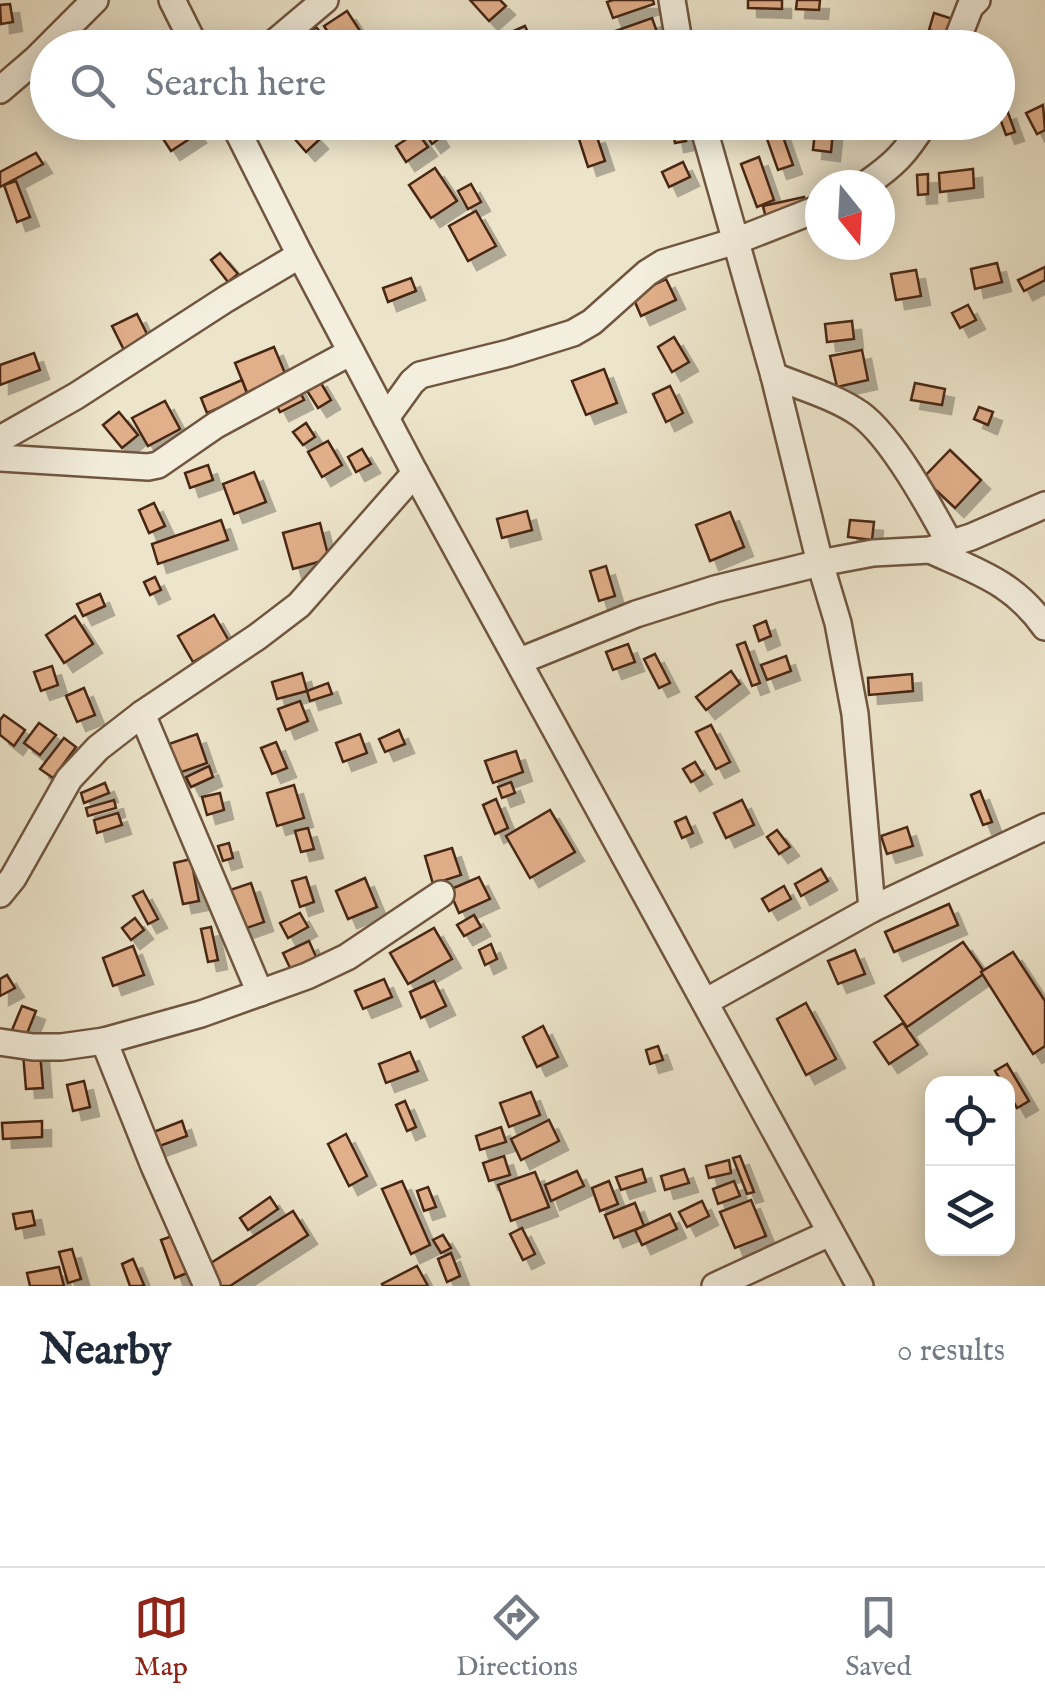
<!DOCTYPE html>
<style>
:root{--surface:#fff;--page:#f6f6f7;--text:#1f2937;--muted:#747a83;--line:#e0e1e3;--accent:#8f2418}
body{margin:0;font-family:"IM FELL English",serif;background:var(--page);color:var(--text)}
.controls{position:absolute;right:30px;bottom:30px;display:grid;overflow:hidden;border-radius:20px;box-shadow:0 5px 25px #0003}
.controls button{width:90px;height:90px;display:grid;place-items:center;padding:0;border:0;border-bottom:2px solid var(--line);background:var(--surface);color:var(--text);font:50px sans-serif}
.compass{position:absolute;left:805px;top:170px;width:90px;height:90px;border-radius:50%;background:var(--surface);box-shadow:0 5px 25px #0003;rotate:162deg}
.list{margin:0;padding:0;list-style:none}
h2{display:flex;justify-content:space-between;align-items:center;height:130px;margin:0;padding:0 40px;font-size:42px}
h2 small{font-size:32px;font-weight:400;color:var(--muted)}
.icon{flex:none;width:55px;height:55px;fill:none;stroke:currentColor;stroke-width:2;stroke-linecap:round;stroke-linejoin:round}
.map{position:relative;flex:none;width:1045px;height:1286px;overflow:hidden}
.search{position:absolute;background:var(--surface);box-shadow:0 5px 25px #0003;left:30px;right:30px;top:30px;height:110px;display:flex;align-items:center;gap:25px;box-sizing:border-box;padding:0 35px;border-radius:55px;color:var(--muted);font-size:38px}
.sheet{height:280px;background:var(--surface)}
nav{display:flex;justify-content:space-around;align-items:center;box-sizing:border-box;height:140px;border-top:2px solid var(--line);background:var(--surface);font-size:28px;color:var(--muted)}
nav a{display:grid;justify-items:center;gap:5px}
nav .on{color:var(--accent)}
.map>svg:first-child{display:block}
.building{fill:#e1af8a;stroke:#472712;stroke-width:2.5;filter:url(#shadow)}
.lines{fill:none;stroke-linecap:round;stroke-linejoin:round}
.street-casing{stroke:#705640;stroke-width:30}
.street{stroke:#f3eedd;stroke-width:25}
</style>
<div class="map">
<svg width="1045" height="1286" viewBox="0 0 1045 1286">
<defs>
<filter id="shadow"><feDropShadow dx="9" dy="9" stdDeviation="0" flood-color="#0004"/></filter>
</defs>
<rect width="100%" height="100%" fill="#ede5cb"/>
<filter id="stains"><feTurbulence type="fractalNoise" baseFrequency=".002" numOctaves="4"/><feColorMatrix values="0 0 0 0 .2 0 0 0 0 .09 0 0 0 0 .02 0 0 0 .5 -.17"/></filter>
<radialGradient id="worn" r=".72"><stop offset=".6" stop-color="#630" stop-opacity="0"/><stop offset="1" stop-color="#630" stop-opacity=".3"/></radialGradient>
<g class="building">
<path d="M470 0H500L506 6 489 21Z"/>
<path d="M613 0H653L654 4 613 18 607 2Z"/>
<path d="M748 0H782V9L748 8Z"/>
<path d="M797 0H820L819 10 796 9Z"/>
<path d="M10 4 13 22 1 24 0 5Z"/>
<path d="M347 11 364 37 348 48H338L324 26Z"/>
<path d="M934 13 956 20 951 37 929 30Z"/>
<path d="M652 18 662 46 609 48 604 35Z"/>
<path d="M525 26 535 48H516L509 33Z"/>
<path d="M316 27 333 48H316L306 36Z"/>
<path d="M133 33 146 48H118Z"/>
<path d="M754 34 759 48H728L726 43Z"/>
<path d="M48 64V92L33 80Z"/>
<path d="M1043 105 1045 130 1037 134 1026 113Z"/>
<path d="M1007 110 1015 132 1006 135 998 113Z"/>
<path d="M152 122H189L197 134 171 151Z"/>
<path d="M671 122H682L686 141 675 143Z"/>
<path d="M816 122H834L831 152 813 150Z"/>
<path d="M432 125 440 138 432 144 423 130Z"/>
<path d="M306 126 319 140 306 152 294 138Z"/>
<path d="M781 131 793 165 778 170 766 136Z"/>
<path d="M417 132 428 147 406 162 396 146Z"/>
<path d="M596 134 605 161 588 167 579 139Z"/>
<path d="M36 153 43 164 0 187V172Z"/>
<path d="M759 157 774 200 757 207 741 164Z"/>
<path d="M683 162 690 177 669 187 662 172Z"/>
<path d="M435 168 457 201 431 218 409 185Z"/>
<path d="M973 169 974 188 940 192 939 173Z"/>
<path d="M928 174V194L918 195 917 175Z"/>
<path d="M16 181 30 217 17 222 4 185Z"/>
<path d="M471 184 481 202 468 209 458 191Z"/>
<path d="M804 197 807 209 766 218 763 206Z"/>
<path d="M476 211 496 246 468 261 449 226Z"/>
<path d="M220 253 238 274 228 282 211 260Z"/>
<path d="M997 263 1002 282 975 289 971 269Z"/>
<path d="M1045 267V280L1024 291 1018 280Z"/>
<path d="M916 270 921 296 896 300 891 274Z"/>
<path d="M411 278 416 291 388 302 383 288Z"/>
<path d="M666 279 676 300 641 316 632 295Z"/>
<path d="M968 305 976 320 960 328 952 313Z"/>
<path d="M137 314 150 340 125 352 112 326Z"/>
<path d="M852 321 854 339 827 342 825 324Z"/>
<path d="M674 337 689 362 672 372 658 347Z"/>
<path d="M274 347 287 378 248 395 235 363Z"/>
<path d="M862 350 868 380 837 387 830 356Z"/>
<path d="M34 353 40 370 0 385V365Z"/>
<path d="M604 369 617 403 586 415 572 381Z"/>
<path d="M318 378 331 400 318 408 304 386Z"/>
<path d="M242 380 248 396 207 413 201 398Z"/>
<path d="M915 383 945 389 942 405 911 400Z"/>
<path d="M297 386 304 400 280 412 273 398Z"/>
<path d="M670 386 683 413 666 422 653 394Z"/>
<path d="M165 401 180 429 148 446 132 418Z"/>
<path d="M979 407 993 412 988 425 974 419Z"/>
<path d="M119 412 138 435 122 448 103 425Z"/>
<path d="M306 423 315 437 303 445 293 432Z"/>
<path d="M328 441 342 465 322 477 308 452Z"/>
<path d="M362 449 371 464 356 472 348 457Z"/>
<path d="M950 450 981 480 955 508 923 478Z"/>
<path d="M208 465 213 480 190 488 185 473Z"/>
<path d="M254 472 266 502 234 514 223 484Z"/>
<path d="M154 503 165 526 149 533 139 510Z"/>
<path d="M527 511 532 530 502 538 497 519Z"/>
<path d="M730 512 744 547 710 561 696 525Z"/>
<path d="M221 520 228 540 158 564 152 544Z"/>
<path d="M850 520 874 522 872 540 848 537Z"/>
<path d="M320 523 329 559 293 569 283 533Z"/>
<path d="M606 566 615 596 599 601 590 571Z"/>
<path d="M155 577 161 590 150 595 144 582Z"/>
<path d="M100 594 105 606 83 616 77 604Z"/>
<path d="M214 615 229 641 193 662 178 636Z"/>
<path d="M75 616 93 644 64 663 46 635Z"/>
<path d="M766 621 771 636 759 641 754 626Z"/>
<path d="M745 642 760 683 752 686 737 645Z"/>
<path d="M628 644 635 662 613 670 606 652Z"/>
<path d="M655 654 670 683 659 688 644 659Z"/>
<path d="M786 656 791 671 767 680 761 665Z"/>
<path d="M52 666 58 685 41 691 34 672Z"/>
<path d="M731 671 740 684 706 710 696 697Z"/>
<path d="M302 673 307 691 277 699 272 682Z"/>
<path d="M912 674 913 691 869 695 868 678Z"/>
<path d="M328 683 332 694 310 701 307 691Z"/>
<path d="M84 688 95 715 77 722 66 696Z"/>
<path d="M300 701 308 721 286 730 278 709Z"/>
<path d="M4 715 25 730 14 746 0 735V720Z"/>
<path d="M39 723 56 735 40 755 24 743Z"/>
<path d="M711 725 730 762 716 769 696 732Z"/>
<path d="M399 730 405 744 385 752 379 739Z"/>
<path d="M197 734 207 763 179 773 169 744Z"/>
<path d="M360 734 367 753 343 762 336 743Z"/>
<path d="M64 738 76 747 53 778 40 769Z"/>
<path d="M276 742 287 768 272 774 261 748Z"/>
<path d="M516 751 523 772 493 783 485 761Z"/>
<path d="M695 762 703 775 691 782 683 769Z"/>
<path d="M209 766 213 777 191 787 186 777Z"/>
<path d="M511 782 515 793 502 798 498 787Z"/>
<path d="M105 783 109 793 84 803 81 793Z"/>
<path d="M294 785 304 818 277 826 267 793Z"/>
<path d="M980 791 992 822 983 825 971 795Z"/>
<path d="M220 793 224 810 207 815 202 797Z"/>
<path d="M496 799 508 828 495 834 483 805Z"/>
<path d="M114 800 116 808 88 816 86 808Z"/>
<path d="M742 800 754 825 726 838 714 813Z"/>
<path d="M550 810 575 852 530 878 506 836Z"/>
<path d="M118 813 122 825 97 833 94 820Z"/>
<path d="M686 817 693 833 682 838 675 822Z"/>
<path d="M907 827 913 846 887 854 881 836Z"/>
<path d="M308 828 314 849 301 852 295 831Z"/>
<path d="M777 830 790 847 779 854 767 837Z"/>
<path d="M229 843 233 858 223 861 218 846Z"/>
<path d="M452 848 461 875 433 884 425 856Z"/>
<path d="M191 859 199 901 183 904 174 863Z"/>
<path d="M821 869 828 881 801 896 795 884Z"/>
<path d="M306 877 314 902 300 907 292 881Z"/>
<path d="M479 877 490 899 459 913 449 890Z"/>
<path d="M365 878 377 907 348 919 336 891Z"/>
<path d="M251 883 264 922 244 929 230 890Z"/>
<path d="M784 886 791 899 769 911 762 899Z"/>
<path d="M143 891 158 919 148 924 133 896Z"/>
<path d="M949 904 958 925 894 952 885 932Z"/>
<path d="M300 913 308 927 288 938 280 923Z"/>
<path d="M474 915 481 927 464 936 457 925Z"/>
<path d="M135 918 144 930 131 940 122 928Z"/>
<path d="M211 927 218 960 208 962 201 929Z"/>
<path d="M434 928 452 959 408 984 390 953Z"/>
<path d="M309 941 317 959 291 970 283 953Z"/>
<path d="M963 942 985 973 907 1027 885 996Z"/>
<path d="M491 944 497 959 485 965 479 950Z"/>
<path d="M133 946 144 975 113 986 103 958Z"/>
<path d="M855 950 865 974 838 984 828 961Z"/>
<path d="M1013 952 1045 1001V1046L1033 1054 981 972Z"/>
<path d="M7 975 15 988 0 996V979Z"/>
<path d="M384 979 392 997 363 1009 355 991Z"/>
<path d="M434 981 446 1006 421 1018 410 992Z"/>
<path d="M806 1003 836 1059 806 1075 777 1019Z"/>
<path d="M22 1006 36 1011 26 1036 12 1030Z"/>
<path d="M903 1023 918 1045 889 1064 874 1042Z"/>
<path d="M543 1026 558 1057 537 1067 523 1037Z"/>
<path d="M658 1046 663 1060 650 1064 646 1050Z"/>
<path d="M40 1052 43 1088 26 1089 23 1053Z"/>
<path d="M410 1052 418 1071 386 1083 379 1064Z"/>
<path d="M1007 1064 1029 1101 1017 1108 1008 1092V1084H1003L995 1071Z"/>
<path d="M84 1081 90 1107 73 1111 67 1085Z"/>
<path d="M531 1092 540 1115 509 1127 500 1103Z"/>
<path d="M405 1101 416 1127 407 1131 396 1105Z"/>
<path d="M549 1120 559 1141 521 1160 511 1139Z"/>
<path d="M42 1121V1137L3 1139 2 1123Z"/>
<path d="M182 1121 187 1136 157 1147 151 1133Z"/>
<path d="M501 1127 506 1142 480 1150 476 1136Z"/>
<path d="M346 1134 367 1176 349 1186 328 1144Z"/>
<path d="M504 1156 510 1175 489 1181 483 1163Z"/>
<path d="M740 1156 754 1192 747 1194 733 1158Z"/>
<path d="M729 1160 731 1173 709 1178 706 1166Z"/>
<path d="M642 1169 646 1182 621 1190 616 1177Z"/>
<path d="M684 1169 689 1183 665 1190 661 1176Z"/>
<path d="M577 1171 584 1186 551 1201 545 1185Z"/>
<path d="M535 1172 549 1207 511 1221 498 1185Z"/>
<path d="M402 1181 430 1245 411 1254 382 1189Z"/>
<path d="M609 1181 618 1204 600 1211 592 1188Z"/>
<path d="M734 1181 740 1196 718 1204 713 1189Z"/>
<path d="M428 1187 436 1207 424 1211 417 1191Z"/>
<path d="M270 1197 278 1209 248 1230 240 1218Z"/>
<path d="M751 1200 766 1236 735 1248 720 1212Z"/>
<path d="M702 1201 709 1216 687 1227 679 1212Z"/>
<path d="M635 1203 644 1226 614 1238 605 1215Z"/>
<path d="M32 1211 35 1225 16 1229 13 1214Z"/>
<path d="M293 1211 308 1235 230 1286H212L203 1268Z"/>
<path d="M670 1214 677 1229 642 1245 635 1230Z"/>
<path d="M522 1228 535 1254 523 1260 510 1234Z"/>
<path d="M443 1235 451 1248 441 1253 433 1240Z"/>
<path d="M172 1236 187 1273 175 1278 161 1240Z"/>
<path d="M72 1249 81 1279 68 1283 59 1252Z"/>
<path d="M451 1253 460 1276 447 1282 438 1259Z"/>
<path d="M133 1259 144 1285 141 1286H130L122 1264Z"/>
<path d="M417 1266 428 1286H383L382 1284Z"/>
<path d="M59 1267 64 1286H30L27 1273Z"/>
</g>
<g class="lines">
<g class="street-casing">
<g id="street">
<path d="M172 0 196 48"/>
<path d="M672 0 680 48"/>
<path d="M268 48 325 0"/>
<path d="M954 48 970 7 977 0"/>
<path d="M0 90 35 60 95 0"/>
<path d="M233 122 300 255 415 473 860 1286"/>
<path d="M702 122 774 376 820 563 838 623 855 714 872 909"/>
<path d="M865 185C895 164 905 154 925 122"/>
<path d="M774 376C801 387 836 397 860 414 892 437 931 509 950 544"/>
<path d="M386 418 412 382 420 375 509 353 573 333 592 322 647 273 663 263 736 241 820 208"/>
<path d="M0 439 76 396 226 299 300 255"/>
<path d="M0 458 148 467 158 465 216 425 351 352"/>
<path d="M930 550C978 572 1013 582 1045 627"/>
<path d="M520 661 636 614 715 589 820 563 873 553 930 550 971 537 1045 505"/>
<path d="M142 714 260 993"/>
<path d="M0 894 13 878 69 779 98 748 142 714 257 637 299 605 415 473"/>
<path d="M705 1002 872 909 1045 827"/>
<path d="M104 1041 154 1166 207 1286"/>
<path d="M0 1042 33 1047H61L104 1041 201 1014 307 976 347 957 441 894"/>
<path d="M715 1286 830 1233"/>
</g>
</g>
<use href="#street" class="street"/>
</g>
<rect width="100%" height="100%" filter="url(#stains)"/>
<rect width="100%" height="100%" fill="url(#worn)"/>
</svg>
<div class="controls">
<button><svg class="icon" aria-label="locate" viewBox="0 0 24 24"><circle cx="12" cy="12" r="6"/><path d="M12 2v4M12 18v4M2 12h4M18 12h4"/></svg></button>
<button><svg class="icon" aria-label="layers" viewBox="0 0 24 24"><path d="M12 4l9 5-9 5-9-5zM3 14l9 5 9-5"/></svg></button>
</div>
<svg class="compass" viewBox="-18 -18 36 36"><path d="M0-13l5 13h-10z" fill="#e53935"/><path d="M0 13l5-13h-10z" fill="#747a83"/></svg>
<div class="search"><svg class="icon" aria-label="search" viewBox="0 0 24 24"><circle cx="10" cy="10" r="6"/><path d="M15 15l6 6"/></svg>Search here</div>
</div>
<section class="sheet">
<h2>Nearby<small>0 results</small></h2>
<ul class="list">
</ul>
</section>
<nav>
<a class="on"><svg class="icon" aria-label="map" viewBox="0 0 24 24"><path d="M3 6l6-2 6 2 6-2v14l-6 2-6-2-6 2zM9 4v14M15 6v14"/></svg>Map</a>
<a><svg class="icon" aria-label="directions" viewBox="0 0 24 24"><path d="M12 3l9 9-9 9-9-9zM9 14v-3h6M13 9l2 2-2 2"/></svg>Directions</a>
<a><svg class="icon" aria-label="saved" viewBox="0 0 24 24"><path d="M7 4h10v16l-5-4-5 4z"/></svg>Saved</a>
</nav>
